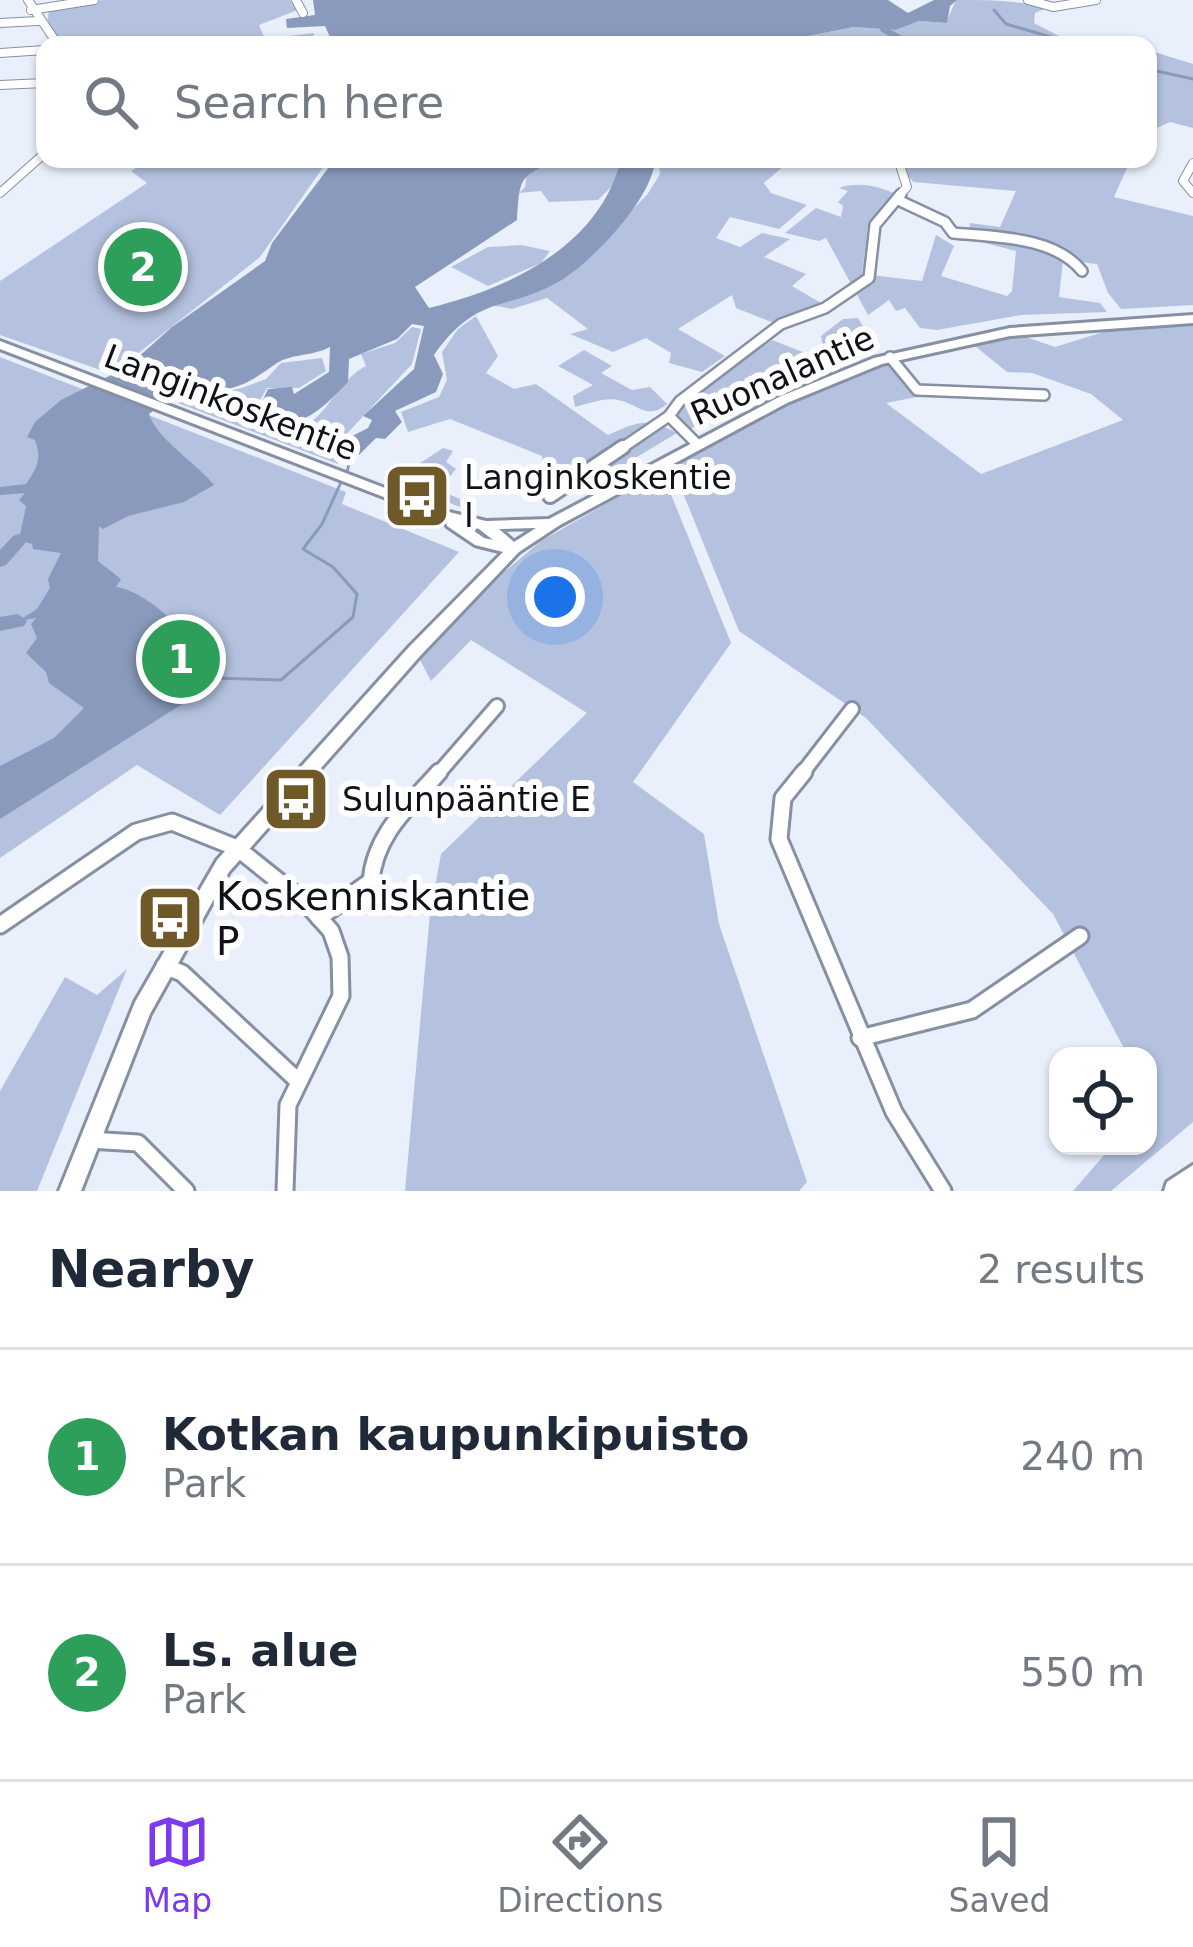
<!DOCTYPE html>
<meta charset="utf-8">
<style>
:root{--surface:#fff;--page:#f2f2f3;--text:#1f2937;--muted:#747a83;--line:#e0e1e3;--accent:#7c3aed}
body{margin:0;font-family:"DejaVu Sans",sans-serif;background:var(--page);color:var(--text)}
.controls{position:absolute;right:36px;bottom:36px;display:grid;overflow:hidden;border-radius:24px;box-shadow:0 3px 9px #0004}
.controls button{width:108px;height:108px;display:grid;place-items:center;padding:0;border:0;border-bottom:3px solid var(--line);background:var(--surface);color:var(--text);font:60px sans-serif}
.you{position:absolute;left:555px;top:597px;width:42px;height:42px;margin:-30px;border:9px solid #fff;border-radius:50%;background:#1a73e8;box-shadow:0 0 0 18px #1a73e833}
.badge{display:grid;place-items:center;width:78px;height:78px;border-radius:50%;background:var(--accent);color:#fff;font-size:39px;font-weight:700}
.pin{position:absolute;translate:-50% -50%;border:6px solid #fff;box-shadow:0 3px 12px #0006}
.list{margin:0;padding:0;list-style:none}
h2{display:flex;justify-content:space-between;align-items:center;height:156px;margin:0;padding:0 48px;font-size:51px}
h2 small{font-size:39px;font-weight:400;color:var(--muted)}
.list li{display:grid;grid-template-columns:78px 1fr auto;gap:36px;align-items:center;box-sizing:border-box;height:216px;padding:0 48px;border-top:3px solid var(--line)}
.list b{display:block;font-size:45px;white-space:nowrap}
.list p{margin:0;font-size:39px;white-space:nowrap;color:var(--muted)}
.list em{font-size:39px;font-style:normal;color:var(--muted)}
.icon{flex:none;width:66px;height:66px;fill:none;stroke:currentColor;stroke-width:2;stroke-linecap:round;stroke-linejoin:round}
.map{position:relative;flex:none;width:1193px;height:1191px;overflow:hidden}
.search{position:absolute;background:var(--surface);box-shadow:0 3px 9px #0004;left:36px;right:36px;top:36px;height:132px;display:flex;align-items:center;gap:30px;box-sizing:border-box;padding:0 42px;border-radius:24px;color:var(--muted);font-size:45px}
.sheet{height:588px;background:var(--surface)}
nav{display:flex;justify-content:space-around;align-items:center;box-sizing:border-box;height:168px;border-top:3px solid var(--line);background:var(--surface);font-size:33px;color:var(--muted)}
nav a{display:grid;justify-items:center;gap:6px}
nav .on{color:var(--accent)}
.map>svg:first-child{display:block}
.green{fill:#b4c2df}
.water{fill:#899abc}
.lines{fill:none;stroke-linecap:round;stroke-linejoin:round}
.stream{stroke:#899abc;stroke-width:3}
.canal{stroke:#899abc;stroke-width:6}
.river{fill:#899abc;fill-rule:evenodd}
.minor-far3-casing{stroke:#8690a3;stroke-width:10}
.minor-far2-casing{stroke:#8690a3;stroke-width:14}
.minor-far1-casing{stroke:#8690a3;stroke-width:18}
.minor-casing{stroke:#8690a3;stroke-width:21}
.tertiary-casing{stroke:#8690a3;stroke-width:6}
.secondary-casing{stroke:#8690a3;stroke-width:6}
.minor-far3{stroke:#fff;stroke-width:8}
.minor-far2{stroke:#fff;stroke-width:9}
.minor-far1{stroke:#fff;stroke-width:12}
.minor{stroke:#fff;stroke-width:15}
.tertiary{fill:#fff;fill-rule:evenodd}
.secondary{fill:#fff;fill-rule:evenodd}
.labels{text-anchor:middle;stroke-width:12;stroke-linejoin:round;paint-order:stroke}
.street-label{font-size:33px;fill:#0e1218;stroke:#fdfdfd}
.poi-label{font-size:33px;fill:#0e1218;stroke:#fdfdfd;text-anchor:start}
.near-poi-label{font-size:39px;fill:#0e1218;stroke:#fdfdfd;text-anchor:start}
</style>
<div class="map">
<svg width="1193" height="1191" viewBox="0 0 1193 1191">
<rect width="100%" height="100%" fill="#e9f0fc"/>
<g class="green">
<path d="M103 0H290L298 10 259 25 265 39 314 33 312 45H62L47 25 49 9Z"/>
<path d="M956 0C987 0 1017 0 1047 8L1035 13 1034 23 1059 36 1100 45H762L854 27 896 30 919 21 946 23Z"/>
<path d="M1148 50 1193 64V128L1170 122 1148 132Z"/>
<path d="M151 159H329L260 257 112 374 0 335V281L147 183 131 171Z"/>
<path d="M555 159H621L615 183 598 200 549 202 541 191 519 193 525 187 527 172Z"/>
<path d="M658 159H792L764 183 771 193 807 205 779 229 730 217 716 238 740 247 762 233 790 239 764 257 806 274 792 286 821 303 774 323 736 308 732 295 678 329 725 356 702 372 669 363 671 353 646 338 613 352 570 334 588 329 547 298 512 309 492 305 561 280 647 195 660 174Z"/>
<path d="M941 159H1131L1114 197 1193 216V305L1121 309 1108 293 1097 264 1063 260 1059 297 1100 303 1107 312 1021 315 937 330 920 328 905 308 896 311 889 300 868 315 826 238 819 241 785 233 816 208 841 217 843 206 838 202 848 191 839 188C857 181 882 186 899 196L868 224 862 274 922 281 936 235 954 246 941 276 1007 296 1012 291 1016 251 969 239 970 223 1000 227 1016 191 913 182 900 165 943 164Z"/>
<path d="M521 245 550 251 541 263 488 286 451 267 488 247Z"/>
<path d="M476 316 498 356 486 373 514 389 536 384 608 435C638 421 648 417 677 433L575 494 545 479 542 456 450 419 408 432 401 412 439 397 447 380 442 352 458 329Z"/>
<path d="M858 318 875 346 768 384 689 430 676 416 703 386 772 340 826 361 821 336 843 319Z"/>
<path d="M1193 324V1122L1111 1191H1073L1112 1146H1148V1056H1128L1053 914 866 718 739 631 672 466 807 394 887 362 917 397 886 403 981 474 1123 420 1091 394 1032 373 1007 372 970 342 1020 335 1055 347 1116 328Z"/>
<path d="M412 327 421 329 412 364 339 442 338 464 178 403 242 388 266 379 281 363 322 358 326 371 299 388H267L251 416C321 459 324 387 366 366L361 354 395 343Z"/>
<path d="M584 350 612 366 601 373 632 390 650 387 667 404C646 421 639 404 618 400 606 397 587 404 575 407L573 396 593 385 558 366Z"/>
<path d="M0 357 346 492 342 504 459 552 220 815 137 765 0 858Z"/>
<path d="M443 448 453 451 446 462 456 469 439 490 460 499V507L408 486 420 463Z"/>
<path d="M662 472 731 643 633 782 704 834 719 924 807 1182 799 1191H405L430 913 441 854 587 713 471 640 431 681 419 658 497 578 541 541Z"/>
<path d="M127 969 37 1191H0V1091L65 977 97 995Z"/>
</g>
<g class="water">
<path d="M313 0H888L908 13 934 0H957L950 6 947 23 919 21 896 30 854 27 762 45H321L330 37 325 26 287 28 286 19 315 15Z"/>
<path d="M335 159 557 161C518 176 520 179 517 220L415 287 429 308C509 289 600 246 621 159H655C654 197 592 262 560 281 506 312 478 293 434 355L443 374 436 392 395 411 402 422 385 439 376 438 359 455 344 450 342 441 368 428 372 420 363 416 414 369 424 326 412 324 397 339 349 359 348 382C321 410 296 437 256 415L268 389 292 387 294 394 329 372 330 347C313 356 291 354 277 363 259 375 251 383 228 389 198 397 174 395 149 414 156 438 196 463 214 485L184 502 128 516 103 529 99 526 98 561 121 579 116 587C135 589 167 611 178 630L167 650 175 657 202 658 214 684 0 819V766L54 738 84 708 49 683 46 672 26 653 37 638 31 624 36 618 18 621 37 609 50 588 48 579 61 553 33 549 32 544 19 540 26 506 19 500 25 493 0 495V487L26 484C37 468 42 459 35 440L27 437 35 422 61 400 127 367 172 327 265 261 272 243Z"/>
</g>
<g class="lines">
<g class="stream">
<path d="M994 10 1006 24 1079 45"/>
<path d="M1148 69 1193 79"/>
<path d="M347 472 352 452"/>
<path d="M210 678 281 680 353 617 357 594 333 567 303 549 322 524 342 480"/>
</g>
<path class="canal" d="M883 29 912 45"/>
<g class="river">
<path d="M19 534 28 540 6 565 0 567V550L13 536Z"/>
<path d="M18 614 27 621 24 626 0 631V617Z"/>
</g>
<g class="minor-far3-casing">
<g id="minor-far3">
<path d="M28 0 58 45"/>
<path d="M296 0 303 13"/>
<path d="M1028 0 1053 7 1096 0"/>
<path d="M31 10 94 0"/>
<path d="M0 23 38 21"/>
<path d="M0 53 45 50"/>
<path d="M0 85 45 83"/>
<path d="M898 159 907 187 898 197"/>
<path d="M1193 163 1183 181 1193 193"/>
<path d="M0 193 45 153"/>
</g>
</g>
<g class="minor-far2-casing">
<g id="minor-far2">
<path d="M898 200 945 222 953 233C994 237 1054 236 1082 271"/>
<path d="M890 357 917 390 1044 395"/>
<path d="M698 445 669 416 680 401 781 324 825 308 869 278 875 225 901 194"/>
<path d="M619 450 669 416"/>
</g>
</g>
<g class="minor-far1-casing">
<g id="minor-far1">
<path d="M550 496 623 447"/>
<path d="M437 775 497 706"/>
<path d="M801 775 852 709"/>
</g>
</g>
<g class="minor-casing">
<g id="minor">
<path d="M804 772 783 798 779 839 894 1112 943 1191"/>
<path d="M319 918 371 881C375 834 409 806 439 772"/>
<path d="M0 925 136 832 172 822 237 848 306 903 331 931 340 957 341 996 288 1105 285 1191"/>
<path d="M164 966 182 973 298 1081"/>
<path d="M860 1038 972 1010 1080 936"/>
<path d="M89 1140 138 1143 186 1191"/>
</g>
</g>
<g class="tertiary-casing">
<path id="tertiary" d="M1193 315V323L1010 336 882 364 787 403 560 525 519 552 421 655 229 872 150 1014 81 1191H59L135 1002 217 860 409 647 503 552 475 545 447 526 446 521 0 349V341L445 511 486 521 549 519 779 397 874 358 1010 328ZM466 525 479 529 493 540 484 538ZM536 528 514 542 499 529Z"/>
</g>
<g class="secondary-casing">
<path id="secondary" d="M1193 1165V1191H1164L1167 1182Z"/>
</g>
<use href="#minor-far3" class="minor-far3"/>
<use href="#minor-far2" class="minor-far2"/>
<use href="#minor-far1" class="minor-far1"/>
<use href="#minor" class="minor"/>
<use href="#tertiary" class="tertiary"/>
<use href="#secondary" class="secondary"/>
</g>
<defs>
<g id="bus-square" transform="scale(3.45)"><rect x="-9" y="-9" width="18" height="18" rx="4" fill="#705929" stroke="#fdfdfd"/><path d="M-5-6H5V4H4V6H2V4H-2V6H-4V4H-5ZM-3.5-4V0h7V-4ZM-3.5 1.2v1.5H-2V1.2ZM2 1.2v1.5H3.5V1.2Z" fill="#fff"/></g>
</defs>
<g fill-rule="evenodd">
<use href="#bus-square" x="417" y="496"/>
<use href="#bus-square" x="296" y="799"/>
<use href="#bus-square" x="170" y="918"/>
</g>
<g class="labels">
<g class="street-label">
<text transform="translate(782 375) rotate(-24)" y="12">Ruonalantie</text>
<text transform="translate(231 402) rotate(21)" y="12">Langinkoskentie</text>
</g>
<g class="poi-label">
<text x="464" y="489">Langinkoskentie<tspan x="464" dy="38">I</tspan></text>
<text x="342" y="811">Sulunpääntie E</text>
</g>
<g class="near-poi-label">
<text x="216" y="910">Koskenniskantie<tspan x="216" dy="45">P</tspan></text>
</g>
</g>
</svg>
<div class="controls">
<button><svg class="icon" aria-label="locate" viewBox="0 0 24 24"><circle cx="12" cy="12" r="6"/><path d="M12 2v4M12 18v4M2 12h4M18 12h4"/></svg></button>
</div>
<div class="you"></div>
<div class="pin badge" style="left:181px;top:659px;background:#2e9e5b">1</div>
<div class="pin badge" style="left:143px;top:267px;background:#2e9e5b">2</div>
<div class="search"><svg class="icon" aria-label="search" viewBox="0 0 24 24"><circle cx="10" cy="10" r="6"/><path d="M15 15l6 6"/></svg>Search here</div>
</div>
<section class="sheet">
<h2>Nearby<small>2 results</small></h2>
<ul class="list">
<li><span class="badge" style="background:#2e9e5b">1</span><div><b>Kotkan kaupunkipuisto</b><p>Park</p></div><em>240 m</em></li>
<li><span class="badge" style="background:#2e9e5b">2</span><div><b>Ls. alue</b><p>Park</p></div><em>550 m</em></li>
</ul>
</section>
<nav>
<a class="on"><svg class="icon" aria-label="map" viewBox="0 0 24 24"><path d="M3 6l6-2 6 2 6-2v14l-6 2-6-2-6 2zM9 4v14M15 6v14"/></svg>Map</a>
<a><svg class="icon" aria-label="directions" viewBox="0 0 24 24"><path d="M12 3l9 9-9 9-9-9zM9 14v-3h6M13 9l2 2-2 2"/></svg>Directions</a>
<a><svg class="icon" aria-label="saved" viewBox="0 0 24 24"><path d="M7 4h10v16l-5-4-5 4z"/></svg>Saved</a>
</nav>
